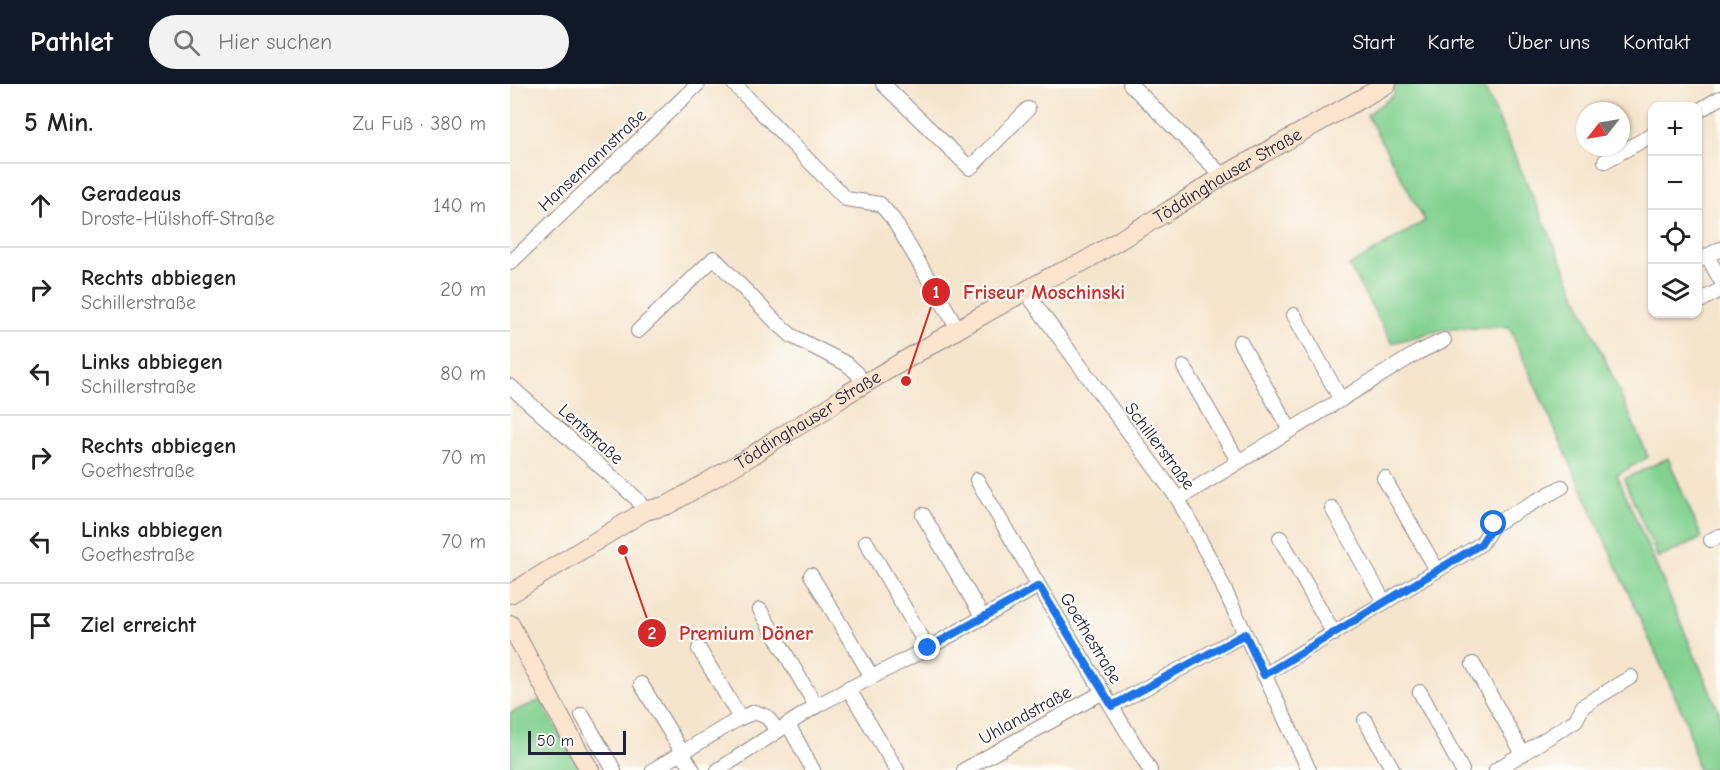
<!DOCTYPE html>
<html lang="de">
<meta charset="utf-8">
<style>
:root{--surface:#fff;--page:#f2f2f2;--text:#222;--muted:#767676;--line:#e0e0e0;--accent:#111827}
body{margin:0;font-family:"Comic Neue",sans-serif;background:var(--page);color:var(--text)}
.controls{position:absolute;right:18px;top:18px;display:grid;overflow:hidden;border-radius:12px;box-shadow:0 2px 4px #0004}
.controls button{width:54px;height:54px;display:grid;place-items:center;padding:0;border:0;border-bottom:2px solid var(--line);background:var(--surface);color:var(--text);font:30px sans-serif}
.compass{position:absolute;left:1066px;top:18px;width:54px;height:54px;border-radius:50%;background:var(--surface);box-shadow:0 2px 4px #0004;rotate:239deg}
.scale{position:absolute;left:18px;bottom:15px;width:98px;box-sizing:border-box;padding-left:6px;border:3px solid #22223b;border-top:0;font-size:16px;line-height:21px;white-space:nowrap;color:#22223b;-webkit-text-stroke:4px #fdfcf7;paint-order:stroke}
.stop{position:absolute;width:18px;height:18px;margin:-14px;border:4px solid #1a73e8;border-radius:50%;background:#fff}
.stop.end{background:#1a73e8;border-color:#fff;box-shadow:0 2px 6px #0008}
.list{margin:0;padding:0;list-style:none}
h2{display:flex;justify-content:space-between;align-items:center;height:78px;margin:0;padding:0 24px;font-size:26px}
h2 small{font-size:20px;font-weight:400;color:var(--muted)}
.list li{display:grid;grid-template-columns:39px 1fr auto;gap:18px;align-items:center;box-sizing:border-box;height:84px;padding:0 24px;border-top:2px solid var(--line)}
.list b{display:block;font-size:22px;white-space:nowrap}
.list p{margin:0;font-size:20px;white-space:nowrap;color:var(--muted)}
.list em{font-size:20px;font-style:normal;color:var(--muted)}
.icon{flex:none;width:33px;height:33px;fill:none;stroke:currentColor;stroke-width:2;stroke-linecap:round;stroke-linejoin:round}
.map{position:relative;flex:none;width:1210px;height:686px;overflow:hidden}
header{display:flex;align-items:center;gap:36px;box-sizing:border-box;height:84px;padding:0 30px;background:var(--accent);color:#fff}
header strong{font-size:28px}
nav{display:flex;gap:33px;margin-inline-start:auto;font-size:21px}
.search{width:420px;height:54px;background:var(--page);display:flex;align-items:center;gap:15px;box-sizing:border-box;padding:0 21px;border-radius:33px;color:var(--muted);font-size:22px}
main{display:flex}
aside{flex:1;background:var(--surface)}
.map>svg:first-child{display:block}
.green{fill:#82d190;stroke:#527a66;stroke-width:1.5}
.lines{fill:none;stroke-linecap:round;stroke-linejoin:round}
.street-casing{stroke:#8c8484;stroke-width:16}
.secondary-casing{stroke:#8c8484;stroke-width:20}
.street{stroke:#fff;stroke-width:14}
.secondary{stroke:#fce5cf;stroke-width:18}
.route{stroke:#1a73e8;stroke-width:8}
.labels{text-anchor:middle;stroke-width:4.5;stroke-linejoin:round;paint-order:stroke}
.street-label{font-size:18px;fill:#22223b;stroke:#fdfcf7}
.leader{fill:none;stroke:#d62828;stroke-width:2}
.callout-dot{fill:#d62828;stroke:#fdfcf7;stroke-width:2}
.mark-label{font-size:18px;text-anchor:middle;font-weight:bold;fill:#fff}
.callout-label{font-size:20px;text-anchor:middle;font-weight:bold;fill:#d62828;stroke:#fdfcf7;stroke-width:4.5;stroke-linejoin:round;paint-order:stroke}
</style>
<header>
<strong>Pathlet</strong>
<div class="search"><svg class="icon" aria-label="search" viewBox="0 0 24 24"><circle cx="10" cy="10" r="6"/><path d="M15 15l6 6"/></svg>Hier suchen</div>
<nav><a>Start</a><a>Karte</a><a>Über uns</a><a>Kontakt</a></nav>
</header>
<main>
<aside>
<h2>5 Min.<small>Zu Fuß · 380 m</small></h2>
<ul class="list">
<li><svg class="icon" aria-label="ahead" viewBox="0 0 24 24"><path d="M12 20V5M6 11l6-6 6 6"/></svg><div><b>Geradeaus</b><p>Droste-Hülshoff-Straße</p></div><em>140 m</em></li>
<li><svg class="icon" aria-label="right" viewBox="0 0 24 24"><path d="M7 20v-9h11M14 6l5 5-5 5"/></svg><div><b>Rechts abbiegen</b><p>Schillerstraße</p></div><em>20 m</em></li>
<li><svg class="icon" aria-label="left" viewBox="0 0 24 24"><path d="M17 20v-9H6M10 6l-5 5 5 5"/></svg><div><b>Links abbiegen</b><p>Schillerstraße</p></div><em>80 m</em></li>
<li><svg class="icon" aria-label="right" viewBox="0 0 24 24"><path d="M7 20v-9h11M14 6l5 5-5 5"/></svg><div><b>Rechts abbiegen</b><p>Goethestraße</p></div><em>70 m</em></li>
<li><svg class="icon" aria-label="left" viewBox="0 0 24 24"><path d="M17 20v-9H6M10 6l-5 5 5 5"/></svg><div><b>Links abbiegen</b><p>Goethestraße</p></div><em>70 m</em></li>
<li><svg class="icon" aria-label="arrive" viewBox="0 0 24 24"><path d="M6 21V4h12l-3 4 3 4H6"/></svg><div><b>Ziel erreicht</b></div></li>
</ul>
</aside>
<div class="map">
<svg width="1210" height="686" viewBox="0 0 1210 686">
<rect width="100%" height="100%" fill="#fdfcf7"/>
<filter id="ink" filterUnits="userSpaceOnUse"><feTurbulence type="fractalNoise" baseFrequency=".0167" numOctaves="2"/><feDisplacementMap in="SourceGraphic" scale="12" xChannelSelector="R" yChannelSelector="G"/><feConvolveMatrix kernelMatrix="1 2 1 2 8 2 1 2 1" color-interpolation-filters="sRGB"/></filter>
<filter id="wash" filterUnits="userSpaceOnUse"><feTurbulence type="fractalNoise" baseFrequency=".008" numOctaves="4" result="noise"/><feDisplacementMap in="SourceGraphic" scale="24" xChannelSelector="R" yChannelSelector="G"/><feGaussianBlur stdDeviation="1.35" result="paint"/><feColorMatrix in="noise" values="0 0 0 0 0 0 0 0 0 0 0 0 0 0 0 0 0 1.4 0 .05"/><feComposite in="paint" operator="in"/></filter>
<g filter="url(#wash)">
<rect width="100%" height="100%" fill="#f5e5cd"/>
<g class="green">
<path d="M880 0H973L1138 373 1107 391 1210 630V686H1188L1177 639 999 243 935 245 882 259 839 182 915 137 857 31 885 10Z"/>
<path d="M1158 374 1192 454 1148 474 1114 395Z"/>
<path d="M31 616 70 686H0V629Z"/>
</g>
</g>
<g filter="url(#ink)">
<g class="lines">
<g class="street-casing">
<g id="street">
<path d="M224 0 336 115 370 120 383 135 448 245"/>
<path d="M373 0 460 84 518 25"/>
<path d="M620 0 713 92"/>
<path d="M1188 27 1210 14"/>
<path d="M1095 77 1142 51"/>
<path d="M1197 172 1210 195"/>
<path d="M1188 177 1210 165"/>
<path d="M0 179 188 0"/>
<path d="M515 207 668 415 702 479 799 686"/>
<path d="M1188 218 1210 206"/>
<path d="M784 231 831 316"/>
<path d="M128 247 204 174 266 238 282 252 337 280 347 289 353 300"/>
<path d="M730 258 780 346"/>
<path d="M674 283 728 377"/>
<path d="M0 302 127 415 135 427"/>
<path d="M874 394 927 486"/>
<path d="M467 396 529 502 640 686"/>
<path d="M668 415 907 269 934 256"/>
<path d="M822 424 874 518"/>
<path d="M413 431 473 534"/>
<path d="M770 454 824 550"/>
<path d="M1201 456 1210 452"/>
<path d="M356 458 418 564"/>
<path d="M301 491 362 593"/>
<path d="M250 526 306 622"/>
<path d="M189 565 230 634"/>
<path d="M963 580 1013 670"/>
<path d="M754 591 971 460 984 440 1052 403"/>
<path d="M131 600 183 686"/>
<path d="M338 604 387 686"/>
<path d="M910 608 952 686"/>
<path d="M602 622 735 550"/>
<path d="M72 631 104 686"/>
<path d="M855 636 883 686"/>
<path d="M278 640 303 686"/>
<path d="M143 686 230 634 245 628 257 633 267 646"/>
<path d="M208 686 306 622 418 564 529 502"/>
<path d="M454 686 593 608"/>
<path d="M986 686 1066 636 1073 622 1121 593"/>
</g>
</g>
<g class="secondary-casing">
<g id="secondary">
<path id="s1" d="M0 510 135 427 158 421 243 371 263 357 315 326 337 310 448 245 540 193 573 178 660 126 713 92 877 0"/>
<path d="M0 540 69 668 80 686"/>
</g>
</g>
<use href="#street" class="street"/>
<use href="#secondary" class="secondary"/>
</g>
</g>
<g class="lines" filter="url(#ink)">
<path class="route" d="M418 564 529 502 602 622 735 550 754 591 971 460 984 440"/>
</g>
<g class="labels">
<g class="street-label">
<text transform="translate(82 76) rotate(-43)" y="6">Hansemannstraße</text>
<text dy="6" stroke="none"><textPath href="#s1" startOffset="832">Töddinghauser Straße</textPath></text>
<text dy="6" stroke="none"><textPath href="#s1" startOffset="346">Töddinghauser Straße</textPath></text>
<text transform="translate(81 350) rotate(42)" y="6">Lentstraße</text>
<text transform="translate(650 362) rotate(53)" y="6">Schillerstraße</text>
<text transform="translate(581 554) rotate(59)" y="6">Goethestraße</text>
<text transform="translate(515 631) rotate(-29)" y="6">Uhlandstraße</text>
</g>
</g>
<path class="leader" d="M396 297L426 208M113 466L142 549"/>
<g class="callout-dot">
<circle cx="396" cy="297" r="6"/>
<circle cx="113" cy="466" r="6"/>
<circle cx="426" cy="208" r="15"/>
<circle cx="142" cy="549" r="15"/>
</g>
<g class="mark-label">
<text x="426" y="214">1</text>
<text x="142" y="555">2</text>
</g>
<g class="callout-label">
<text x="534" y="215">Friseur Moschinski</text>
<text x="236" y="556">Premium Döner</text>
</g>
</svg>
<div class="controls">
<button>+</button>
<button>−</button>
<button><svg class="icon" aria-label="locate" viewBox="0 0 24 24"><circle cx="12" cy="12" r="6"/><path d="M12 2v4M12 18v4M2 12h4M18 12h4"/></svg></button>
<button><svg class="icon" aria-label="layers" viewBox="0 0 24 24"><path d="M12 4l9 5-9 5-9-5zM3 14l9 5 9-5"/></svg></button>
</div>
<svg class="compass" viewBox="-18 -18 36 36"><path d="M0-13l5 13h-10z" fill="#e53935"/><path d="M0 13l5-13h-10z" fill="#767676"/></svg>
<div class="scale">50 m</div>
<div class="stop" style="left:984px;top:440px"></div>
<div class="stop end" style="left:418px;top:564px"></div>
</div>
</main>
